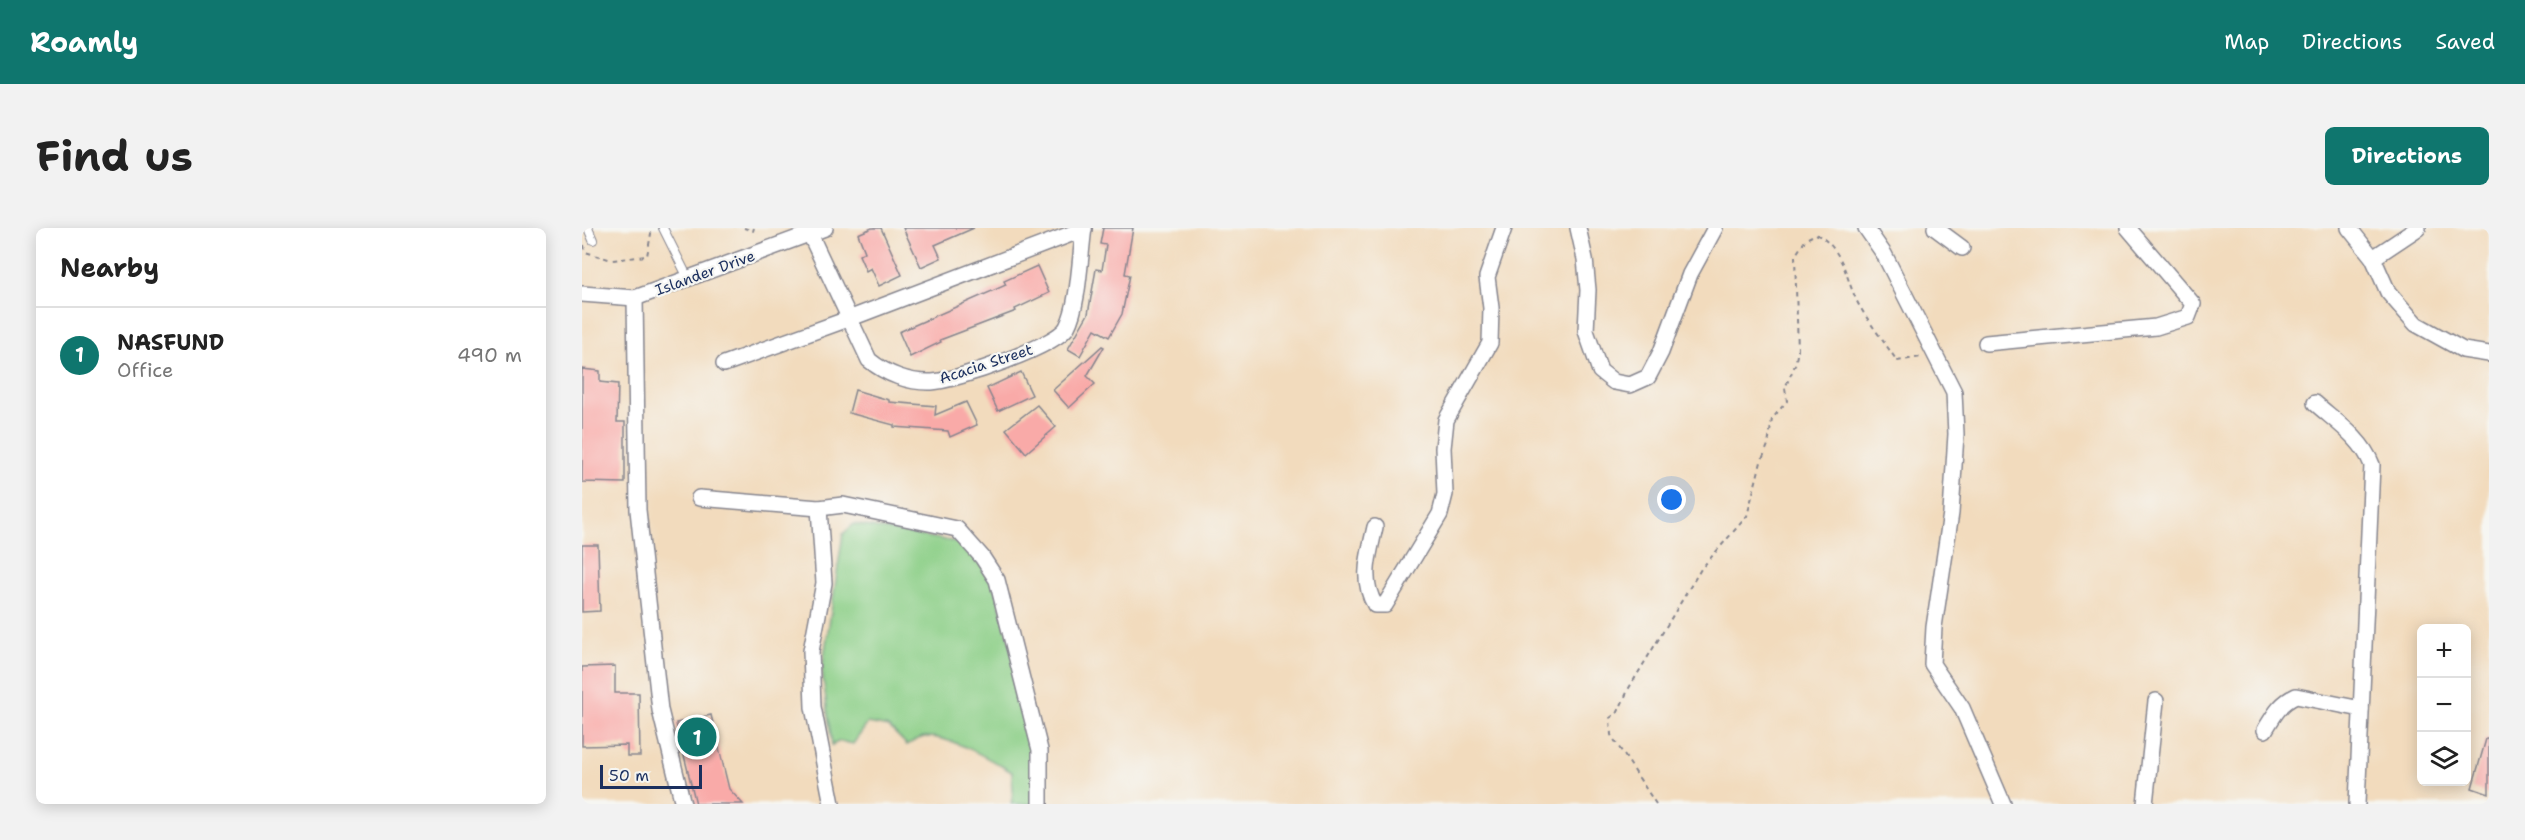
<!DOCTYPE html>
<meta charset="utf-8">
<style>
:root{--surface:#fff;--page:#f2f2f2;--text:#222;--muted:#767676;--line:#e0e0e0;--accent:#0f766e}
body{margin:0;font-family:"Shantell Sans",sans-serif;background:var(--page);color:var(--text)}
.controls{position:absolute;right:18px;bottom:18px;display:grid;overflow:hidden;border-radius:9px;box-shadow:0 3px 15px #0003}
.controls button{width:54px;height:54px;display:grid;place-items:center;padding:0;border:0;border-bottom:2px solid var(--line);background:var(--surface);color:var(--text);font:30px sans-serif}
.scale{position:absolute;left:18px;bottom:15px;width:102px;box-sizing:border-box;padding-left:6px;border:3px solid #1b2f5e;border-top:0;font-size:16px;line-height:21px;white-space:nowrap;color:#1b2f5e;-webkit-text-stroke:4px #f6f6f2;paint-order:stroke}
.you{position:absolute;left:1090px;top:272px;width:21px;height:21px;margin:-15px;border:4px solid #fff;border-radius:50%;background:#1a73e8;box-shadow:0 0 0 9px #1a73e833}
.badge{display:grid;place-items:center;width:39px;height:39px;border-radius:50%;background:var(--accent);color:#fff;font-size:20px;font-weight:700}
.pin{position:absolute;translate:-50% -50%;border:3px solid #fff;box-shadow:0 2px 6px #0006}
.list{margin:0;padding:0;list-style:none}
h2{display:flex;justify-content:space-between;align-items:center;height:78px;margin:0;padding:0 24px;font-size:26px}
h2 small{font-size:20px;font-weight:400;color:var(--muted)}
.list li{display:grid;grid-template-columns:39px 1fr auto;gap:18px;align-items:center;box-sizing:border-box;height:96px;padding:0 24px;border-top:2px solid var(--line)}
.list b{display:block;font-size:22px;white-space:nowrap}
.list p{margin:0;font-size:20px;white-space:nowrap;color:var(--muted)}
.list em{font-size:20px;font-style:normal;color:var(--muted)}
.icon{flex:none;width:33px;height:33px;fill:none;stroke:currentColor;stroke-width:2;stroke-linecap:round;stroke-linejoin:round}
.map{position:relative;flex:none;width:1907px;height:576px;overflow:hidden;border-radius:9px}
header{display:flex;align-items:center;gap:36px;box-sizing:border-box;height:84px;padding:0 30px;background:var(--accent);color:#fff}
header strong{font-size:28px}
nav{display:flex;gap:33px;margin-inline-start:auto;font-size:21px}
.intro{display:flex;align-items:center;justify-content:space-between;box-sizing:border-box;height:144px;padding:0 36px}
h1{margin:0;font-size:42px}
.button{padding:15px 27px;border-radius:9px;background:var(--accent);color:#fff;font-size:21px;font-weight:700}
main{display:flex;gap:36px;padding:0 36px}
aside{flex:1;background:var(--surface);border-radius:9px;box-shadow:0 3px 15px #0003}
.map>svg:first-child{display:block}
.green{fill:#8ccf87;stroke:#547f72;stroke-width:1.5}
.building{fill:#f9aaa8}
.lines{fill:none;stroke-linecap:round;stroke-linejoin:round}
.service-casing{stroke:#86858e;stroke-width:10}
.minor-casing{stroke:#86858e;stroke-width:18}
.path{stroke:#86858e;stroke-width:2;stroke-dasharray:4.5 4.5;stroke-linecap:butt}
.service{stroke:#fff;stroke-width:8}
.minor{stroke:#fff;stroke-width:15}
.labels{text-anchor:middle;stroke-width:4.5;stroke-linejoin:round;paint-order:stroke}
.street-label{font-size:15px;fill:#1b2f5e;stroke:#f6f6f2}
</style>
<header>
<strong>Roamly</strong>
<nav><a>Map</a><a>Directions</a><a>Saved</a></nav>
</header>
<div class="intro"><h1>Find us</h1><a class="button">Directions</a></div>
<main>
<aside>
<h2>Nearby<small></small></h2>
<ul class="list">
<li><span class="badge">1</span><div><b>NASFUND</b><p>Office</p></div><em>490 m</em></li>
</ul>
</aside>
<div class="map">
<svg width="1907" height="576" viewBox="0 0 1907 576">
<rect width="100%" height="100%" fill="#f6f6f2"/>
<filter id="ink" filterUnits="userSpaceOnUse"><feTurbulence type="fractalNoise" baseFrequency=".0167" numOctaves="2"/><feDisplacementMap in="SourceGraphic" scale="12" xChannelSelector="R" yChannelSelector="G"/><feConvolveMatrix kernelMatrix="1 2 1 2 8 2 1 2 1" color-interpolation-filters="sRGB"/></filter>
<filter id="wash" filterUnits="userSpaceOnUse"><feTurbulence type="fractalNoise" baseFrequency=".008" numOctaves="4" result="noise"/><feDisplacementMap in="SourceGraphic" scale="24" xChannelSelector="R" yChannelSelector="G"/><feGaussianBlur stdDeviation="1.35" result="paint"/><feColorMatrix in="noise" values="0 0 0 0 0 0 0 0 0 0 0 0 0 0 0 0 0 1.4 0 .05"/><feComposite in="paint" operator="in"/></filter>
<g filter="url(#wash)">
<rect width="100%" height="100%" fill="#f2dbbd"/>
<path class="green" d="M272 296 387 316 411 350 456 523 455 576H429L431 564 430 544C407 531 369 507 342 509 337 510 330 514 325 517L307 499 286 495 271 516 258 513 250 517 240 442 261 306Z"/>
<g id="blocks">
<g class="building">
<path d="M290 0H299L320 47 297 58 289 40 284 43 277 27 283 24 276 6Z"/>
<path d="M321 0H392L353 17 359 30 339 39Z"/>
<path d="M521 0H551L543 46 548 47 540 86 527 109 513 101 498 128 486 121 506 86 514 41 520 42 524 17 518 16Z"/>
<path d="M455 38 467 65 433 81 434 83 358 112 359 114 328 129 317 104 424 57 422 53Z"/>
<path d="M520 118 522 119 505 148 513 156 487 180 471 162Z"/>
<path d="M0 141 18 143V154L36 156 35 194H43V255L0 254Z"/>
<path d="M439 144 450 167 416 183 405 160Z"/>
<path d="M273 162 307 172V174L354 178 353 187 384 174 395 197 368 209 366 203 312 199V197L267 185Z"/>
<path d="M455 177 474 199 444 225 424 201Z"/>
<path d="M0 317H16L18 383 0 384Z"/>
<path d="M33 438V465H57L58 528H45V517L0 518V439Z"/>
<path d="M129 487 147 561 161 576H114L94 495Z"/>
<path d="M1904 511H1907V566L1890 560Z"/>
</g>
</g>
</g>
<g filter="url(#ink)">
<use href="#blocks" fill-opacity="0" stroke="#86858e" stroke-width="1.5"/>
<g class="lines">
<g class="service-casing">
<g id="service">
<path d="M6 0 11 12"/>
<path d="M81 0 106 50"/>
</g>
</g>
<g class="minor-casing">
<g id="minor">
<path d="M996 0 1003 31 1006 62 1004 103 1018 143 1032 154 1048 157 1066 149 1079 124 1108 46 1133 0"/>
<path d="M1284 0 1302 26 1372 164 1374 206 1369 285 1352 399 1350 436 1380 480 1421 576"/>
<path d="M1353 0 1380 20"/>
<path d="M1767 0 1791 30 1806 64 1834 96 1881 122 1907 126"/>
<path d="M228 6 287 132C304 146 327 155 350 154 373 153 475 118 485 99 497 77 498 26 502 0"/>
<path d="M1791 30 1836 0"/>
<path d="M0 66 53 70 243 0"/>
<path d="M53 70 56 282 78 482 101 576"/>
<path d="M1404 115 1574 99 1606 89 1611 76 1546 0"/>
<path d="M142 136 269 90 502 1"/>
<path d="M1733 175C1753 193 1780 210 1790 237L1775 576"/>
<path d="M117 270 237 280 261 277 375 301 400 329 415 352 458 522V576"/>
<path d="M237 280 242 355 229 423 231 479 250 576"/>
<path d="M793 299C787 327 778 351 793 377H803L858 286 863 266 861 220 864 192 908 115 909 80 905 49 922 0"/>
<path d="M1683 502C1692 487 1698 475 1714 468L1779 481"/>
<path d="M1563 576 1574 473"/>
</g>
</g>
<g class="path">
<path d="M162 0 171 3 172 0"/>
<path d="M2 17 3 24 30 32 65 28 70 0"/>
<path d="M1074 576 1029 507 1028 490 1036 484 1047 460 1119 341 1165 288 1179 234 1186 217 1190 191 1205 173 1203 160 1213 137 1216 122 1213 28 1224 11 1234 6C1264 22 1263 53 1278 79 1289 97 1303 115 1315 133L1339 129"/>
</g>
<use href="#service" class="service"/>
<use href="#minor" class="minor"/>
</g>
</g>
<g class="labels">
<g class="street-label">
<text transform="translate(123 45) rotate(-20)" y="5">Islander Drive</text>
<text transform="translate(404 136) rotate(-18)" y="5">Acacia Street</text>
</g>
</g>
</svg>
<div class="controls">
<button>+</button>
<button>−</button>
<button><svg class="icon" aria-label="layers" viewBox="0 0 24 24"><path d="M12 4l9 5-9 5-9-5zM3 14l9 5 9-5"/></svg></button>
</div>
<div class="scale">50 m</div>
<div class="you"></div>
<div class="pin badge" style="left:115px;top:509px">1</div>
</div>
</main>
